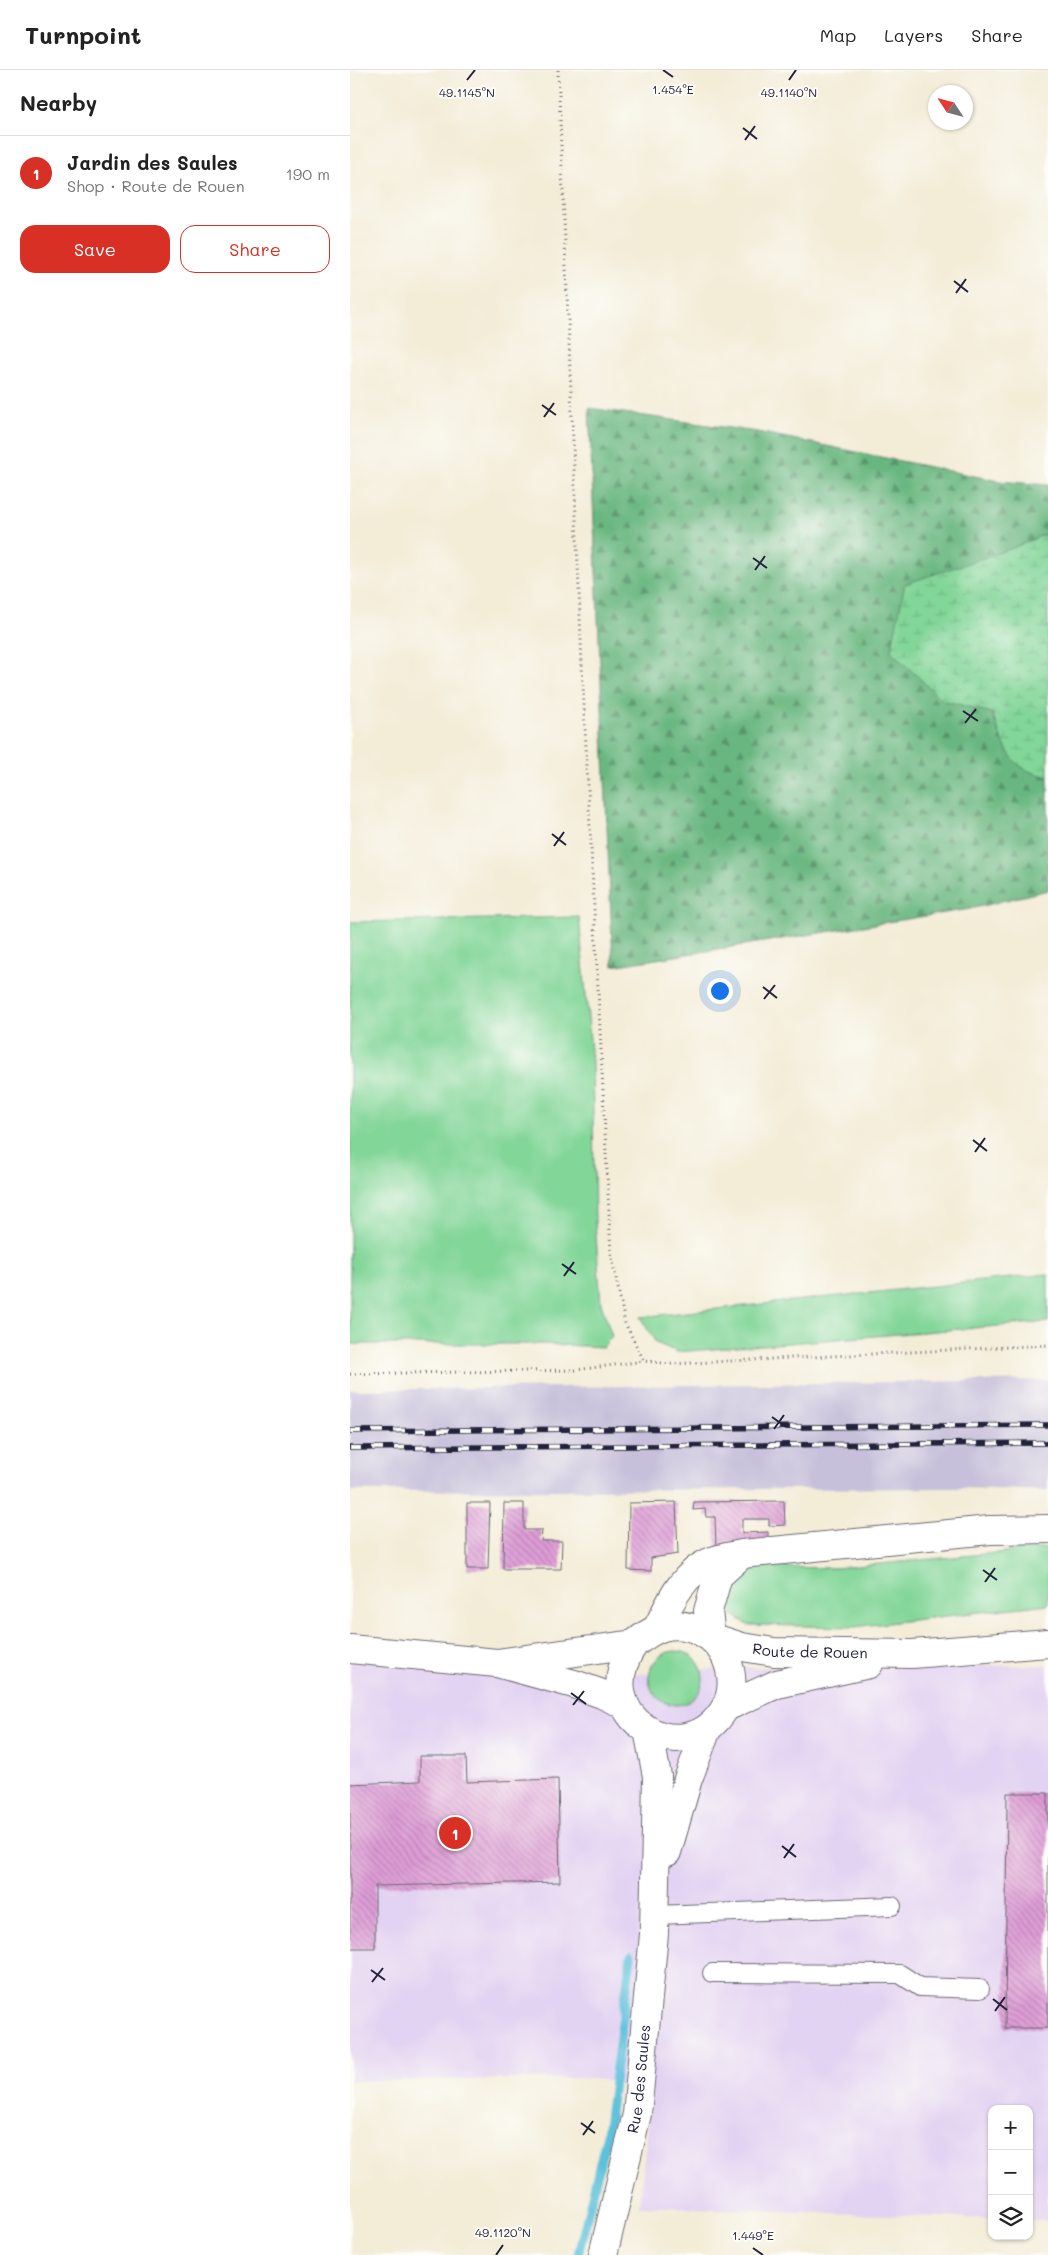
<!DOCTYPE html>
<meta charset="utf-8">
<style>
:root{--surface:#fff;--page:#f6f6f6;--text:#222;--muted:#767676;--line:#e0e0e0;--accent:#d93025}
body{margin:0;font-family:Mali,sans-serif;background:var(--page);color:var(--text)}
.controls{position:absolute;right:15px;bottom:15px;display:grid;overflow:hidden;border-radius:10px;box-shadow:0 1px 4px #0004}
.controls button{width:45px;height:45px;display:grid;place-items:center;padding:0;border:0;border-bottom:1px solid var(--line);background:var(--surface);color:var(--text);font:25px sans-serif}
.compass{position:absolute;left:578px;top:15px;width:45px;height:45px;border-radius:50%;background:var(--surface);box-shadow:0 1px 4px #0004;rotate:306deg}
.you{position:absolute;left:369px;top:920px;width:18px;height:18px;margin:-12px;border:4px solid #fff;border-radius:50%;background:#1a73e8;box-shadow:0 0 0 8px #1a73e833}
.badge{display:grid;place-items:center;width:32px;height:32px;border-radius:50%;background:var(--accent);color:#fff;font-size:16px;font-weight:700}
.pin{position:absolute;translate:-50% -50%;border:2px solid #fff;box-shadow:0 1px 5px #0006}
.list{margin:0;padding:0;list-style:none}
h2{display:flex;justify-content:space-between;align-items:center;height:65px;margin:0;padding:0 20px;font-size:21px}
h2 small{font-size:16px;font-weight:400;color:var(--muted)}
.list li{display:grid;grid-template-columns:32px 1fr auto;gap:15px;align-items:center;box-sizing:border-box;height:75px;padding:0 20px;border-top:1px solid var(--line)}
.list b{display:block;font-size:19px;white-space:nowrap}
.list p{margin:0;font-size:16px;white-space:nowrap;color:var(--muted)}
.list em{font-size:16px;font-style:normal;color:var(--muted)}
.actions{display:flex;gap:10px;padding:15px 20px}
.actions a{flex:1;padding:11px 0;border:1px solid var(--accent);border-radius:15px;text-align:center;font-size:18px;color:var(--accent)}
.actions .main{background:var(--accent);color:#fff}
.icon{flex:none;width:28px;height:28px;fill:none;stroke:currentColor;stroke-width:2;stroke-linecap:round;stroke-linejoin:round}
.map{position:relative;flex:none;width:698px;height:2185px;overflow:hidden}
header{display:flex;align-items:center;gap:30px;box-sizing:border-box;height:70px;padding:0 25px;background:var(--surface);border-bottom:1px solid var(--line)}
header strong{font-size:24px}
nav{display:flex;gap:28px;margin-inline-start:auto;font-size:18px}
main{display:flex}
aside{flex:1;background:var(--surface)}
.map>svg:first-child{display:block}
.built{fill:#e3d3f2}
.railway{fill:#c6c0da}
.grass{fill:#82d698;stroke:#527c6a}
.forest{fill:url(#forest-firs);stroke:#466c5e}
.wetland{fill:url(#wetland-marsh);stroke:#527c6a}
.lines{fill:none;stroke-linecap:round;stroke-linejoin:round}
.stream{stroke:#5dc1db;stroke-width:9}
.building{fill:url(#building-back-hatch)}
.service-casing{stroke:#6b6972;stroke-width:20}
.minor-casing{stroke:#6b6972;stroke-width:30}
.tertiary-casing{stroke:#6b6972;stroke-width:30}
.primary-casing{stroke:#6b6972;stroke-width:30}
.path{stroke:#6b6972;stroke-width:3;stroke-dasharray:1 4;stroke-linecap:butt}
.service{stroke:#fff;stroke-width:18}
.minor{stroke:#fff;stroke-width:28}
.tertiary{stroke:#fff;stroke-width:28}
.primary{stroke:#fff;stroke-width:28}
.rail-casing{stroke:#22223b;stroke-width:5.5}
.rail{stroke:#fdfcf7;stroke-width:4;stroke-dasharray:11;stroke-linecap:butt}
.ticks{fill:none;stroke:#22223b;stroke-width:2}
.labels{text-anchor:middle;stroke-width:4;stroke-linejoin:round;paint-order:stroke}
.street-label{font-size:15px;fill:#22223b;stroke:#fdfcf7}
.ticks-label{font-size:12px;text-anchor:middle;fill:#22223b;stroke:#fdfcf7;stroke-width:4;stroke-linejoin:round;paint-order:stroke}
</style>
<header>
<strong>Turnpoint</strong>
<nav><a>Map</a><a>Layers</a><a>Share</a></nav>
</header>
<main>
<aside>
<h2>Nearby<small></small></h2>
<ul class="list">
<li><span class="badge">1</span><div><b>Jardin des Saules</b><p>Shop · Route de Rouen</p></div><em>190 m</em></li>
</ul>
<div class="actions"><a class="main">Save</a><a>Share</a></div>
</aside>
<div class="map">
<svg width="698" height="2185" viewBox="0 0 698 2185">
<defs>
<pattern id="forest-firs" width="22" height="20" patternUnits="userSpaceOnUse" patternTransform="scale(1.25)"><rect width="22" height="20" fill="#69b780"/><path d="M5 1l3.5 6h-7zM16 11l3.5 6h-7z" fill="#56946a"/></pattern>
<pattern id="wetland-marsh" width="20" height="14" patternUnits="userSpaceOnUse" patternTransform="scale(1.25)"><rect width="20" height="14" fill="#82d698"/><path d="M1 5h8M5 5V1M11 12h8M15 12V8" fill="none" stroke="#70b784"/></pattern>
<pattern id="building-back-hatch" width="6" height="6" patternUnits="userSpaceOnUse" patternTransform="scale(1.25)"><rect width="6" height="6" fill="#de9cd6"/><path d="M-1 5l2 2M0 0l6 6M5-1l2 2" fill="none" stroke="#b47faf"/></pattern>
</defs>
<rect width="100%" height="100%" fill="#fdfcf7"/>
<filter id="ink" filterUnits="userSpaceOnUse"><feTurbulence type="fractalNoise" baseFrequency=".02" numOctaves="2"/><feDisplacementMap in="SourceGraphic" scale="10" xChannelSelector="R" yChannelSelector="G"/><feConvolveMatrix kernelMatrix="1 2 1 2 8 2 1 2 1" color-interpolation-filters="sRGB"/></filter>
<filter id="wash" filterUnits="userSpaceOnUse"><feTurbulence type="fractalNoise" baseFrequency=".0096" numOctaves="4" result="noise"/><feDisplacementMap in="SourceGraphic" scale="20" xChannelSelector="R" yChannelSelector="G"/><feGaussianBlur stdDeviation="1.12" result="paint"/><feColorMatrix in="noise" values="0 0 0 0 0 0 0 0 0 0 0 0 0 0 0 0 0 1.4 0 .05"/><feComposite in="paint" operator="in"/></filter>
<g filter="url(#wash)">
<rect width="100%" height="100%" fill="#f3ecd7"/>
<path class="built" d="M0 1579 270 1605 380 1598 698 1595V2151L679 2150V2039H642V2149L289 2136 302 2022 243 2008 0 2011Z"/>
<path class="railway" d="M698 1310V1421L612 1418 0 1421V1320Z"/>
<g class="grass">
<path d="M229 847 242 992 245 1152 251 1234 262 1266 253 1277 192 1274H0V852Z"/>
<path d="M698 1204V1252L327 1282 306 1273 290 1247Z"/>
<path d="M698 1478V1534L504 1557 398 1555 374 1539 380 1514 410 1497 486 1498Z"/>
<circle cx="326" cy="1608" r="27"/>
</g>
<path class="forest" d="M239 338 408 362 649 411 698 415V463L663 478 592 630 642 643C654 675 659 701 698 706V820L620 839 263 896Z"/>
<path class="wetland" d="M698 463V706C658 701 655 675 642 643L592 630 541 581 555 514 663 478Z"/>
<g class="lines">
<path class="stream" d="M228 2185 257 2064 281 1886"/>
</g>
<g id="blocks">
<g class="building">
<path d="M434 1431 435 1455 419 1456V1449H392V1463L418 1462V1470L366 1478 365 1447H356L355 1439 343 1440 344 1432Z"/>
<path d="M326 1432 328 1484 301 1488V1501L278 1500 279 1433Z"/>
<path d="M117 1433H140L138 1499H117Z"/>
<path d="M154 1433H174V1460H192L191 1471H212L211 1499H153Z"/>
<path d="M70 1686H116L117 1712 208 1709 210 1812 25 1816V1878H0V1714L70 1711Z"/>
<path d="M657 1723H698V1958H655Z"/>
</g>
</g>
</g>
<g filter="url(#ink)">
<use href="#blocks" fill-opacity="0" stroke="#6b6972" stroke-width="1"/>
<g class="lines">
<g class="service-casing">
<g id="service">
<path d="M305 1845 542 1836"/>
<path d="M362 1903 550 1904 570 1917 630 1919"/>
</g>
</g>
<g class="minor-casing">
<g id="minor">
<path d="M307 1559C319 1534 333 1502 362 1491 371 1488 382 1486 392 1484L640 1460 698 1459"/>
<path d="M361 1567 358 1541 368 1506 391 1485"/>
</g>
</g>
<g class="tertiary-casing">
<g id="tertiary">
<path d="M317 1782 338 1709 357 1659"/>
<path id="s1" d="M253 2185 287 2044 304 1864 307 1706 298 1660"/>
</g>
</g>
<g class="primary-casing">
<g id="primary">
<path id="s2" d="M361 1567 392 1577 424 1582 562 1584 698 1573"/>
<path d="M0 1579 147 1593 224 1614 252 1624 275 1635"/>
<path d="M147 1593 284 1574C293 1567 302 1560 313 1557 338 1550 366 1565 376 1588 383 1604 384 1622 375 1638 336 1705 234 1648 284 1574"/>
<path d="M376 1637 427 1614 519 1594"/>
</g>
</g>
<g class="path">
<path d="M208 0 232 595 261 1183 275 1253 294 1291 321 1294 698 1275"/>
<path d="M0 1304 226 1300 294 1291"/>
</g>
<use href="#service" class="service"/>
<use href="#minor" class="minor"/>
<use href="#tertiary" class="tertiary"/>
<use href="#primary" class="primary"/>
<g class="rail-casing">
<g id="rail">
<path d="M0 1361 698 1355"/>
<path d="M0 1378 698 1373"/>
</g>
</g>
<use href="#rail" class="rail"/>
</g>
</g>
<path class="ticks" d="M313 0 323 7M117 10 125 0M439 10 446 0M393 58 407 69M395 70 405 56M604 211 618 222M606 223 616 209M192 335 206 345M194 347 204 333M403 488 417 498M405 500 415 486M613 641 628 651M615 653 626 639M202 764 216 775M204 776 214 762M413 917 427 928M414 929 425 915M623 1070 637 1081M625 1082 635 1068M212 1194 226 1204M214 1206 224 1192M422 1347 436 1357M424 1359 434 1345M633 1500 647 1510M635 1512 645 1498M221 1623 236 1634M223 1635 234 1621M432 1776 446 1787M434 1788 444 1774M21 1900 35 1910M22 1912 33 1898M643 1929 657 1940M645 1941 655 1927M231 2053 245 2063M233 2065 243 2051M403 2178 413 2185M146 2185 153 2175"/>
<g class="labels">
<g class="street-label">
<text dy="5" stroke="none"><textPath href="#s2" startOffset="101">Route de Rouen</textPath></text>
<text dy="5" stroke="none"><textPath href="#s1" startOffset="180">Rue des Saules</textPath></text>
</g>
</g>
<g class="ticks-label">
<text x="323" y="24">1.454°E</text>
<text x="117" y="27">49.1145°N</text>
<text x="439" y="27">49.1140°N</text>
<text x="153" y="2167">49.1120°N</text>
<text x="403" y="2170">1.449°E</text>
</g>
</svg>
<div class="controls">
<button>+</button>
<button>−</button>
<button><svg class="icon" aria-label="layers" viewBox="0 0 24 24"><path d="M12 4l9 5-9 5-9-5zM3 14l9 5 9-5"/></svg></button>
</div>
<svg class="compass" viewBox="-18 -18 36 36"><path d="M0-13l5 13h-10z" fill="#e53935"/><path d="M0 13l5-13h-10z" fill="#767676"/></svg>
<div class="you"></div>
<div class="pin badge" style="left:105px;top:1763px">1</div>
</div>
</main>
